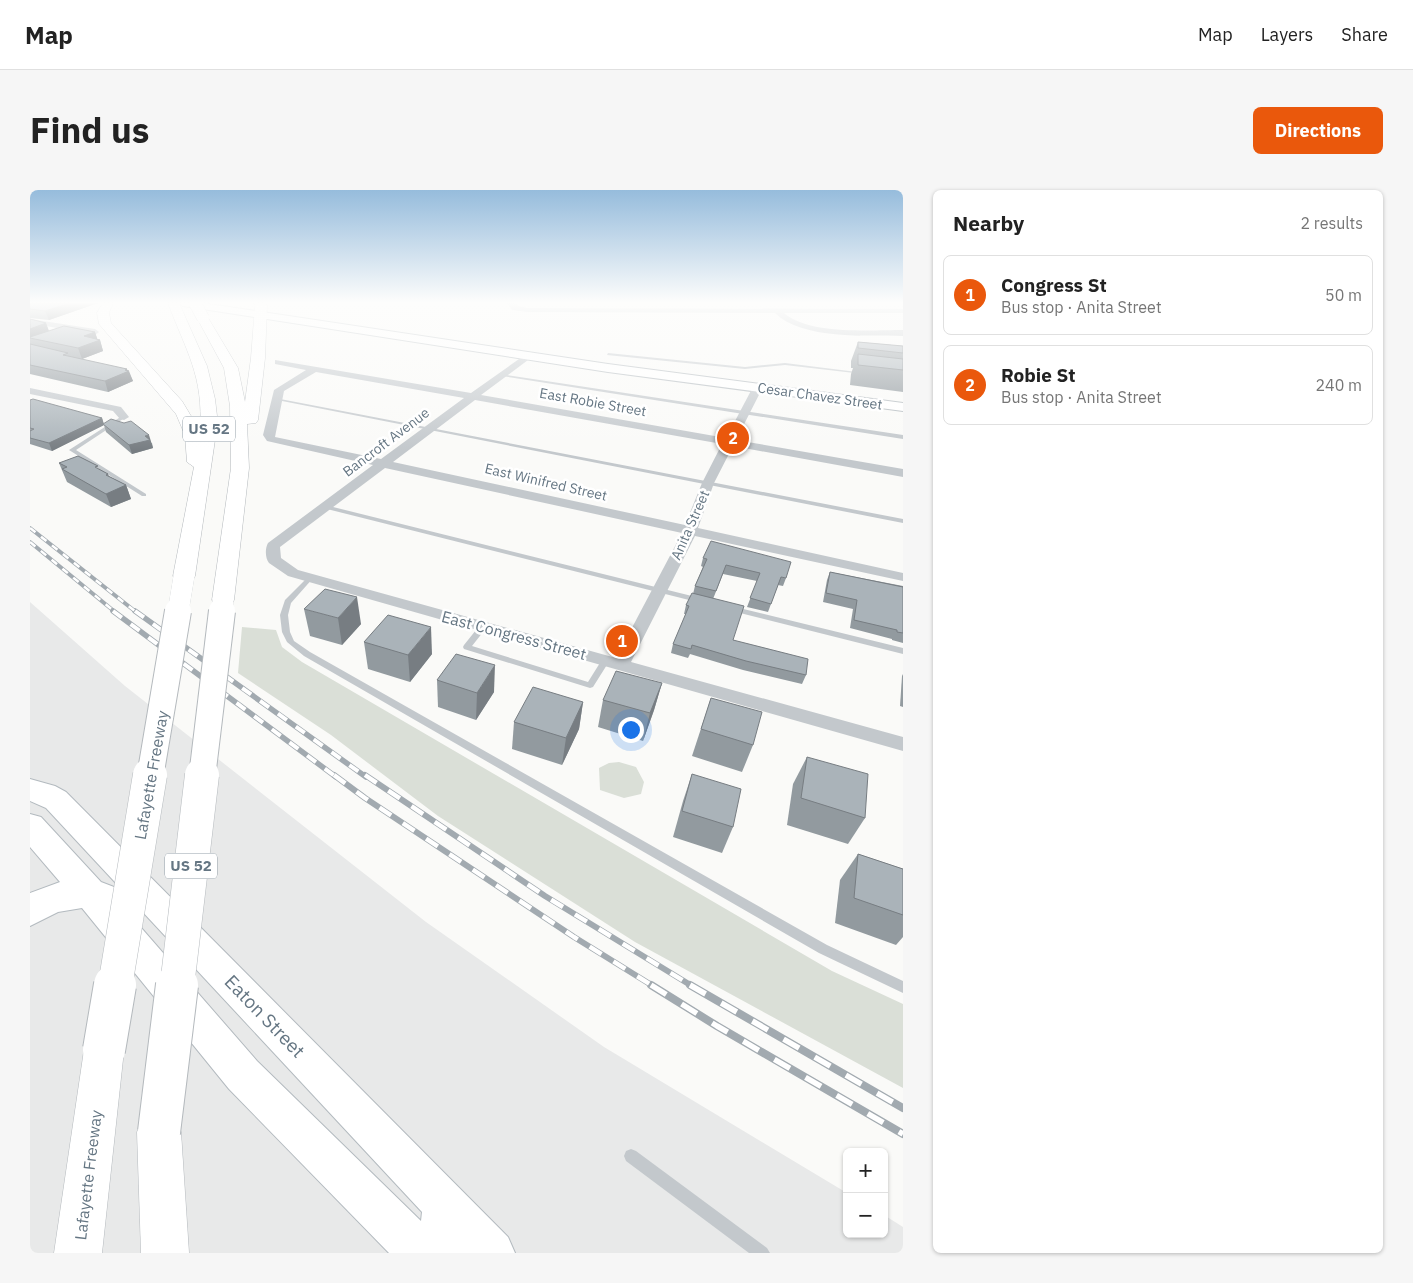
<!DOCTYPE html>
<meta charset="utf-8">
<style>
:root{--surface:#fff;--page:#f6f6f6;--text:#222;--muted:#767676;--line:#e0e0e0;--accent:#ea580c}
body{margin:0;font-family:"IBM Plex Sans",sans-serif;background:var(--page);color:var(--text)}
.controls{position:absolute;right:15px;bottom:15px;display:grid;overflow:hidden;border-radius:8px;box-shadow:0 1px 4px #0004}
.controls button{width:45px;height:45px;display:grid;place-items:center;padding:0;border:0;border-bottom:1px solid var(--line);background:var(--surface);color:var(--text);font:25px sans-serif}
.you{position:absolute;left:600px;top:539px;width:18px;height:18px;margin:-12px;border:4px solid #fff;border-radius:50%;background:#1a73e8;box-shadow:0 0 0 8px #1a73e833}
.badge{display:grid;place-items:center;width:32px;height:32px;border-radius:50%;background:var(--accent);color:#fff;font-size:16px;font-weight:700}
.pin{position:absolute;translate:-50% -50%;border:2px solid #fff;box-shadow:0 1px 5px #0006}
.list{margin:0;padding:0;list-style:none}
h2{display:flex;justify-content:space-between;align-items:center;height:65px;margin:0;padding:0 20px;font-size:21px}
h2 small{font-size:16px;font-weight:400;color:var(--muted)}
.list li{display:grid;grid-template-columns:32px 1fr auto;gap:15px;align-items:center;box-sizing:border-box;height:80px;margin:0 10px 10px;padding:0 10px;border:1px solid var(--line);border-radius:8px}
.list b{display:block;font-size:19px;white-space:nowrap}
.list p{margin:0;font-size:16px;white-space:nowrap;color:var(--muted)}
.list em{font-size:16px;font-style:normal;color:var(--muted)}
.map{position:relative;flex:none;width:873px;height:1063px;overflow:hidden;border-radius:8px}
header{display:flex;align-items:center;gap:30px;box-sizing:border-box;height:70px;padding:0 25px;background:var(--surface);border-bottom:1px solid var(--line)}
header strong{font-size:24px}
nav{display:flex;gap:28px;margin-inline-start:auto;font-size:18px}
.intro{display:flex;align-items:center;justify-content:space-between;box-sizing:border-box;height:120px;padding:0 30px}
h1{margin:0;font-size:35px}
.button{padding:12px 22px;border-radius:8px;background:var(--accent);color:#fff;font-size:18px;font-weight:700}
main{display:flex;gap:30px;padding:0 30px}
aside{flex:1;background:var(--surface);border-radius:8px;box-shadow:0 1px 4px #0004}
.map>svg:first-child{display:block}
.built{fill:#e8e9e9}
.green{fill:#dadfd7}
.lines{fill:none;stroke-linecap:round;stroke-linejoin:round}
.secondary-casing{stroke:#b3babf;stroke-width:2}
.highway-casing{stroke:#b4b9bd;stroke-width:1}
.lane{fill:#c3c8cc;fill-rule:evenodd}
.street{fill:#c3c8cc;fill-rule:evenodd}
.secondary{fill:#fff;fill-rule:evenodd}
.highway{fill:#fff;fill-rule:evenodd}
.rail-far3-casing{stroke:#a2aab0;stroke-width:4}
.rail-far2-casing{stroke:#a2aab0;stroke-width:5.5}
.rail-far1-casing{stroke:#a2aab0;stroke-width:6}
.rail-casing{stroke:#a2aab0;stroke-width:8}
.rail-far3{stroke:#fff;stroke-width:2.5;stroke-dasharray:7;stroke-linecap:butt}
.rail-far2{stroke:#fff;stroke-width:4;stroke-dasharray:11;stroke-linecap:butt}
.rail-far1{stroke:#fff;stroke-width:4.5;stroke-dasharray:14;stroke-linecap:butt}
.rail{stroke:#fff;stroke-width:5.5;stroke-dasharray:18;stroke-linecap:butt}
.highway-bridge-far4-casing{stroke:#b4b9bd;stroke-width:13;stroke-linecap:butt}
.highway-bridge-far3-casing{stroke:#b4b9bd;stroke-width:21;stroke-linecap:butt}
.highway-bridge-far2-casing{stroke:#b4b9bd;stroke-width:28;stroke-linecap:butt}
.highway-bridge-far1-casing{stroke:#b4b9bd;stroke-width:35;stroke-linecap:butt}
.highway-bridge-casing{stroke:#b4b9bd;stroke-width:44;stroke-linecap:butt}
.highway-bridge-far4{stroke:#fff;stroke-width:12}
.highway-bridge-far3{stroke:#fff;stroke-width:21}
.highway-bridge-far2{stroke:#fff;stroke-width:26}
.highway-bridge-far1{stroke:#fff;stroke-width:34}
.highway-bridge{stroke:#fff;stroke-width:42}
.wall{fill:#929a9f}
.shaded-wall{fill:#777d82}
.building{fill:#aab3b9;stroke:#777d82}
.labels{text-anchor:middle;stroke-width:5;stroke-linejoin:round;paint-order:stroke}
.far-street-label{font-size:14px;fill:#657683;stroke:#fff}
.shield{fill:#fff;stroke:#939fa8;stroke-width:1}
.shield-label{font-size:15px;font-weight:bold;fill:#657683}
.street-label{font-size:16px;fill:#657683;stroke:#fff}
.near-street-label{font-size:19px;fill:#657683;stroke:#fff}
</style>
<header>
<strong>Map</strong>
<nav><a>Map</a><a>Layers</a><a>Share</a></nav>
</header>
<div class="intro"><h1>Find us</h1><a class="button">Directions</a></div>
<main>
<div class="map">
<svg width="873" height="1063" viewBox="0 0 873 1063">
<rect width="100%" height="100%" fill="#fafaf8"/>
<path class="built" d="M0 412 95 496 396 732 574 857 817 1003V1044H854V1025L873 1037V1063H0Z"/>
<g class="green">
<path d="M212 437 246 440 252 457 272 472 802 781 873 814V898L605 752 408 626 301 545 208 483Z"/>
<path d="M589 572 606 577 614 592 611 604 594 608 570 600 569 578 579 573Z"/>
</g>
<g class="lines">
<g class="secondary-casing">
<g id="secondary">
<path d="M148 113H172L578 174 873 213V221L578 182 153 116Z"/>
<path d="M0 589 25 596 36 602 478 1047 485 1063H359L199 899 52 718 28 722 0 736V703L30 692 0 657V624L11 627 71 692 84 697 88 707 87 710 227 871 391 1031 392 1022 16 618 0 611Z"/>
</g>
</g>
<g class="highway-casing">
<g id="highway">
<path d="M73 113H83L79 123 81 133 152 211 170 241C174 186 156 161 138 113H149L177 176 185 209 187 226 186 243 165 386 162 391 154 393 146 391 143 386 164 277 157 272 155 245 146 224 69 134 67 123Z"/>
<path d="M224 113H235L237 115 235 168 228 230 226 233 217 234 219 278 204 410 201 415 193 417 185 415 182 410 201 278 200 216 194 178 167 128 169 126H177L208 178 215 212 221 168 225 116Z"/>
<path d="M74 840 88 846 94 860 72 1063H24L54 860 60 846Z"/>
<path d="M129 920 144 927 151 942 159 1063H111L107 942 114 927Z"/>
</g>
</g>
<g class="lane">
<path d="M578 163 715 177 755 173 835 183 833 184 755 175 715 179 577 165Z"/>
<path d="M470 184 873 245V249L472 186Z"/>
<path d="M245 208 873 329V333L247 210 245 209Z"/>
<path d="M92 226 96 227 46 260 116 304V306H112L39 260Z"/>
<path d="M295 315 674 409 675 411 671 413 293 318V316Z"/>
<path d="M281 385 284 387 261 413 258 425 260 442 264 451 280 462 797 755 873 791V803L789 763 274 466 257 452 252 442 250 425 255 410 279 386Z"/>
<path d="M698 416H701L873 458V464L698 420Z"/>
<path d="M450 435H453L457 437 442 456 558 492 573 468H579L580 470 563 497 560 498 434 459 433 457 434 455Z"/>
<path d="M601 959 606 961 737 1058 740 1063H719L596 971 594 966 596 961Z"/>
</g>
<g class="street">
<path d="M477 113H485L488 116 498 118 873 119V123H754C779 145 841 140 873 140V146C837 145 772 150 745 123L498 122 482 120Z"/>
<path d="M0 129 65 139 69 142 65 145 0 133Z"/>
<path d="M499 162 502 163V167L451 205 696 248 724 195 729 192 734 195 706 250 873 279V287L703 256 684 293 668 338 873 383V391L665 346 601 472 873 547V561L258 386 239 373C235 368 235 358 238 353L343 275 237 251 233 245 244 200 276 180 245 174V170L441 203ZM286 182 434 208 351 269 245 247 254 201ZM445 210 692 254 672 293 655 335 363 272ZM355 278 652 343 586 468 268 380 251 368 250 357Z"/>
<path d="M0 198 91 217 99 227 94 230 90 229 83 221 0 204Z"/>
</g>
<use href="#secondary" class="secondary"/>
<use href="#highway" class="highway"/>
<g class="rail-far3-casing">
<g id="rail-far3">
<path d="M0 338 106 422"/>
<path d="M0 352 85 422"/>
</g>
</g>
<g class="rail-far2-casing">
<g id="rail-far2">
<path d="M83 421 306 587"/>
<path d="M105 421 336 587"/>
</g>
</g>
<g class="rail-far1-casing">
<g id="rail-far1">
<path d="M304 585 335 608 544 747 623 796"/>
<path d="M335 585 515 706 662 796"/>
</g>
</g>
<g class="rail-casing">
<g id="rail">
<path d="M621 795 687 836 873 944"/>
<path d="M660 795 873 918"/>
</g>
</g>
<use href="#rail-far3" class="rail-far3"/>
<use href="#rail-far2" class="rail-far2"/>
<use href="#rail-far1" class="rail-far1"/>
<use href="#rail" class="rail"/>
<g class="highway-bridge-far4-casing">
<path id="highway-bridge-far4" d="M165 113 173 128"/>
</g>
<g class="highway-bridge-far3-casing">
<g id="highway-bridge-far3">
<path d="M148 422 154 386"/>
<path d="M192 422 193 410"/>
</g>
</g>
<g class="highway-bridge-far2-casing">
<g id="highway-bridge-far2">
<path d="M120 587 148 421"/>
<path d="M172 587 192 421"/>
</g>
</g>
<g class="highway-bridge-far1-casing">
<g id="highway-bridge-far1">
<path d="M85 796 120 585"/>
<path d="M147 796 172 585"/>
</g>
</g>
<g class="highway-bridge-casing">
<g id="highway-bridge">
<path d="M74 860 85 795"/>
<path d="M129 942 147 795"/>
</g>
</g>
<use href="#highway-bridge-far4" class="highway-bridge-far4"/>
<use href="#highway-bridge-far3" class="highway-bridge-far3"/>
<use href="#highway-bridge-far2" class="highway-bridge-far2"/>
<use href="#highway-bridge-far1" class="highway-bridge-far1"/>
<use href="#highway-bridge" class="highway-bridge"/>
</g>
<g class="wall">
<path d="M0 113H68L19 130 0 128Z"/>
<path d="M0 128 1 130 16 133 19 141 65 142 67 149 70 150 73 161 52 169 98 181 103 191 78 202 0 184Z"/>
<path d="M828 152 873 156V202L820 195 821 184 823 178H821V171Z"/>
<path d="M0 210 72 228 74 234 122 253 123 258 102 264 76 242 74 235 22 261 0 254Z"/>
<path d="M29 273 69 279 78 284 79 286 96 295 101 309 81 317 37 292Z"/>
<path d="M673 368 756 388 753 396 748 395 738 422 717 417 727 391 693 384 683 409 703 450 776 485 772 494 713 480 660 464 658 468 641 463 643 454 656 424H654L656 415 663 404 665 396 673 377 671 376Z"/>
<path d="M800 382 873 396V453L862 450V449L820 438 823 419 793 412 797 390Z"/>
<path d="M274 419 331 434 312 455 280 446Z"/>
<path d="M334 452 402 464 380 492 338 479Z"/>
<path d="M873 484V517L870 516 872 486Z"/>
<path d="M407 490 464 502 446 530 408 517Z"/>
<path d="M632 493 624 520 613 551 568 537 573 510Z"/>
<path d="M681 508 723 555 712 582 662 566Z"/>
<path d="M553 512 549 539 532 575 482 559 484 532Z"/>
<path d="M777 567 835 628 818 654 757 635 763 594Z"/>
<path d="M662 584 703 637 692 663 643 647 653 611Z"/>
<path d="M828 664 873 679V747L866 755 805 733 810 690Z"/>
</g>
<g class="shaded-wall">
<path d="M40 113H68L19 130 15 121Z"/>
<path d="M16 133 19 142 0 148V139Z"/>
<path d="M65 142 68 151 70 150 73 161 52 169 48 158 54 146Z"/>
<path d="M97 179 98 182 99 181 103 191 78 202 75 191Z"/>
<path d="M72 228 74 235 73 234 74 235 22 261 19 253Z"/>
<path d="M119 245 123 258 102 264 99 255 115 246Z"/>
<path d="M96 295 101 309 81 317 76 304Z"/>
<path d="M327 407 331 434 312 455 308 428Z"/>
<path d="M401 437 402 464 380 492 378 465Z"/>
<path d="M465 475 464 502 446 530 447 503Z"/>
<path d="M632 493 624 520 613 551 620 523Z"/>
<path d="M553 512 549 539 532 575 536 548Z"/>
</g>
<g class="building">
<path d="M0 113H40L15 121 0 119Z"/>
<path d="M0 129 16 133 0 139Z"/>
<path d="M34 136 65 142 54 146 70 150 48 158 0 148V147Z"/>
<path d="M828 152 873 156V163L828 158Z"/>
<path d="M0 154 38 163 33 165 38 166 97 179 95 180 99 181 75 191 0 175Z"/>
<path d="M828 164 873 169V180L828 175Z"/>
<path d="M3 209 72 228 19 253 0 248V241L4 239 0 238V210Z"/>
<path d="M81 229 94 233 101 231 119 245 115 246 120 250 99 255 73 234Z"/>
<path d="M48 266 68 276 65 277 78 284 76 285 96 295 76 304 32 279 37 277 29 273Z"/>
<path d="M681 351 761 372 756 388 751 387 741 414 720 408 730 383 696 375 686 401 665 396 677 369 673 368Z"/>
<path d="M800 382 873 397V443L867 442V440L824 430 827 410 796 403Z"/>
<path d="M295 399 327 407 308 428 274 419Z"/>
<path d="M662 403 714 416 703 450 778 469 776 485 716 471 662 455 661 459 643 454 659 416 656 415Z"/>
<path d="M358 425 401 437 378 465 334 452Z"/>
<path d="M426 464 465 475 447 503 407 490Z"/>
<path d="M586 481 632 493 620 523 573 510Z"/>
<path d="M503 497 553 512 536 548 484 532Z"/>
<path d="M681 508 732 522 723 555 671 539Z"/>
<path d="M777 567 838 584 835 628 771 608Z"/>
<path d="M662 584 711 599 703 637 652 621Z"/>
<path d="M828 664 873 679V725L824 708Z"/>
</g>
<linearGradient id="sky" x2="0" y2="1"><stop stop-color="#96bcdc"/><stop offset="0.43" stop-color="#fdfdfc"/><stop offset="1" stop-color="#fdfdfc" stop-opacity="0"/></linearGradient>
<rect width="873" height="261" fill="url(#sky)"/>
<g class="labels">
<g class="far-street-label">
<text transform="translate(790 206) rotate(8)" y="5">Cesar Chavez Street</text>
<text transform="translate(563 212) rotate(10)" y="5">East Robie Street</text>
<text transform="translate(356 252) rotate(-37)" y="5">Bancroft Avenue</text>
<text transform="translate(516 292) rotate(13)" y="5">East Winifred Street</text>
<text transform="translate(660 335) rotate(-66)" y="5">Anita Street</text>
</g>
<g class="shield">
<rect x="153" y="226.5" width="52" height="25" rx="4"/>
<rect x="135" y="663.5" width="52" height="25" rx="4"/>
</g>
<g class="shield-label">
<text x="179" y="244">US 52</text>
<text x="161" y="681">US 52</text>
</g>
<g class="street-label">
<text transform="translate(484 445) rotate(15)" y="6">East Congress Street</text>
<text transform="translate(121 585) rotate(-80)" y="6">Lafayette Freeway</text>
<text transform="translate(58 985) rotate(-83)" y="6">Lafayette Freeway</text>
</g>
<g class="near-street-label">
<text transform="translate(235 826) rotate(46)" y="7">Eaton Street</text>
</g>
</g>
</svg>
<div class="controls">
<button>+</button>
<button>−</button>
</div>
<div class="you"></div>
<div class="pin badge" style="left:592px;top:451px">1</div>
<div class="pin badge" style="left:703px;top:248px">2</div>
</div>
<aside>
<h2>Nearby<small>2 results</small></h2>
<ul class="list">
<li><span class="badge">1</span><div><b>Congress St</b><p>Bus stop · Anita Street</p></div><em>50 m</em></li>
<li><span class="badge">2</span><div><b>Robie St</b><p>Bus stop · Anita Street</p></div><em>240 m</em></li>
</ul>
</aside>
</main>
